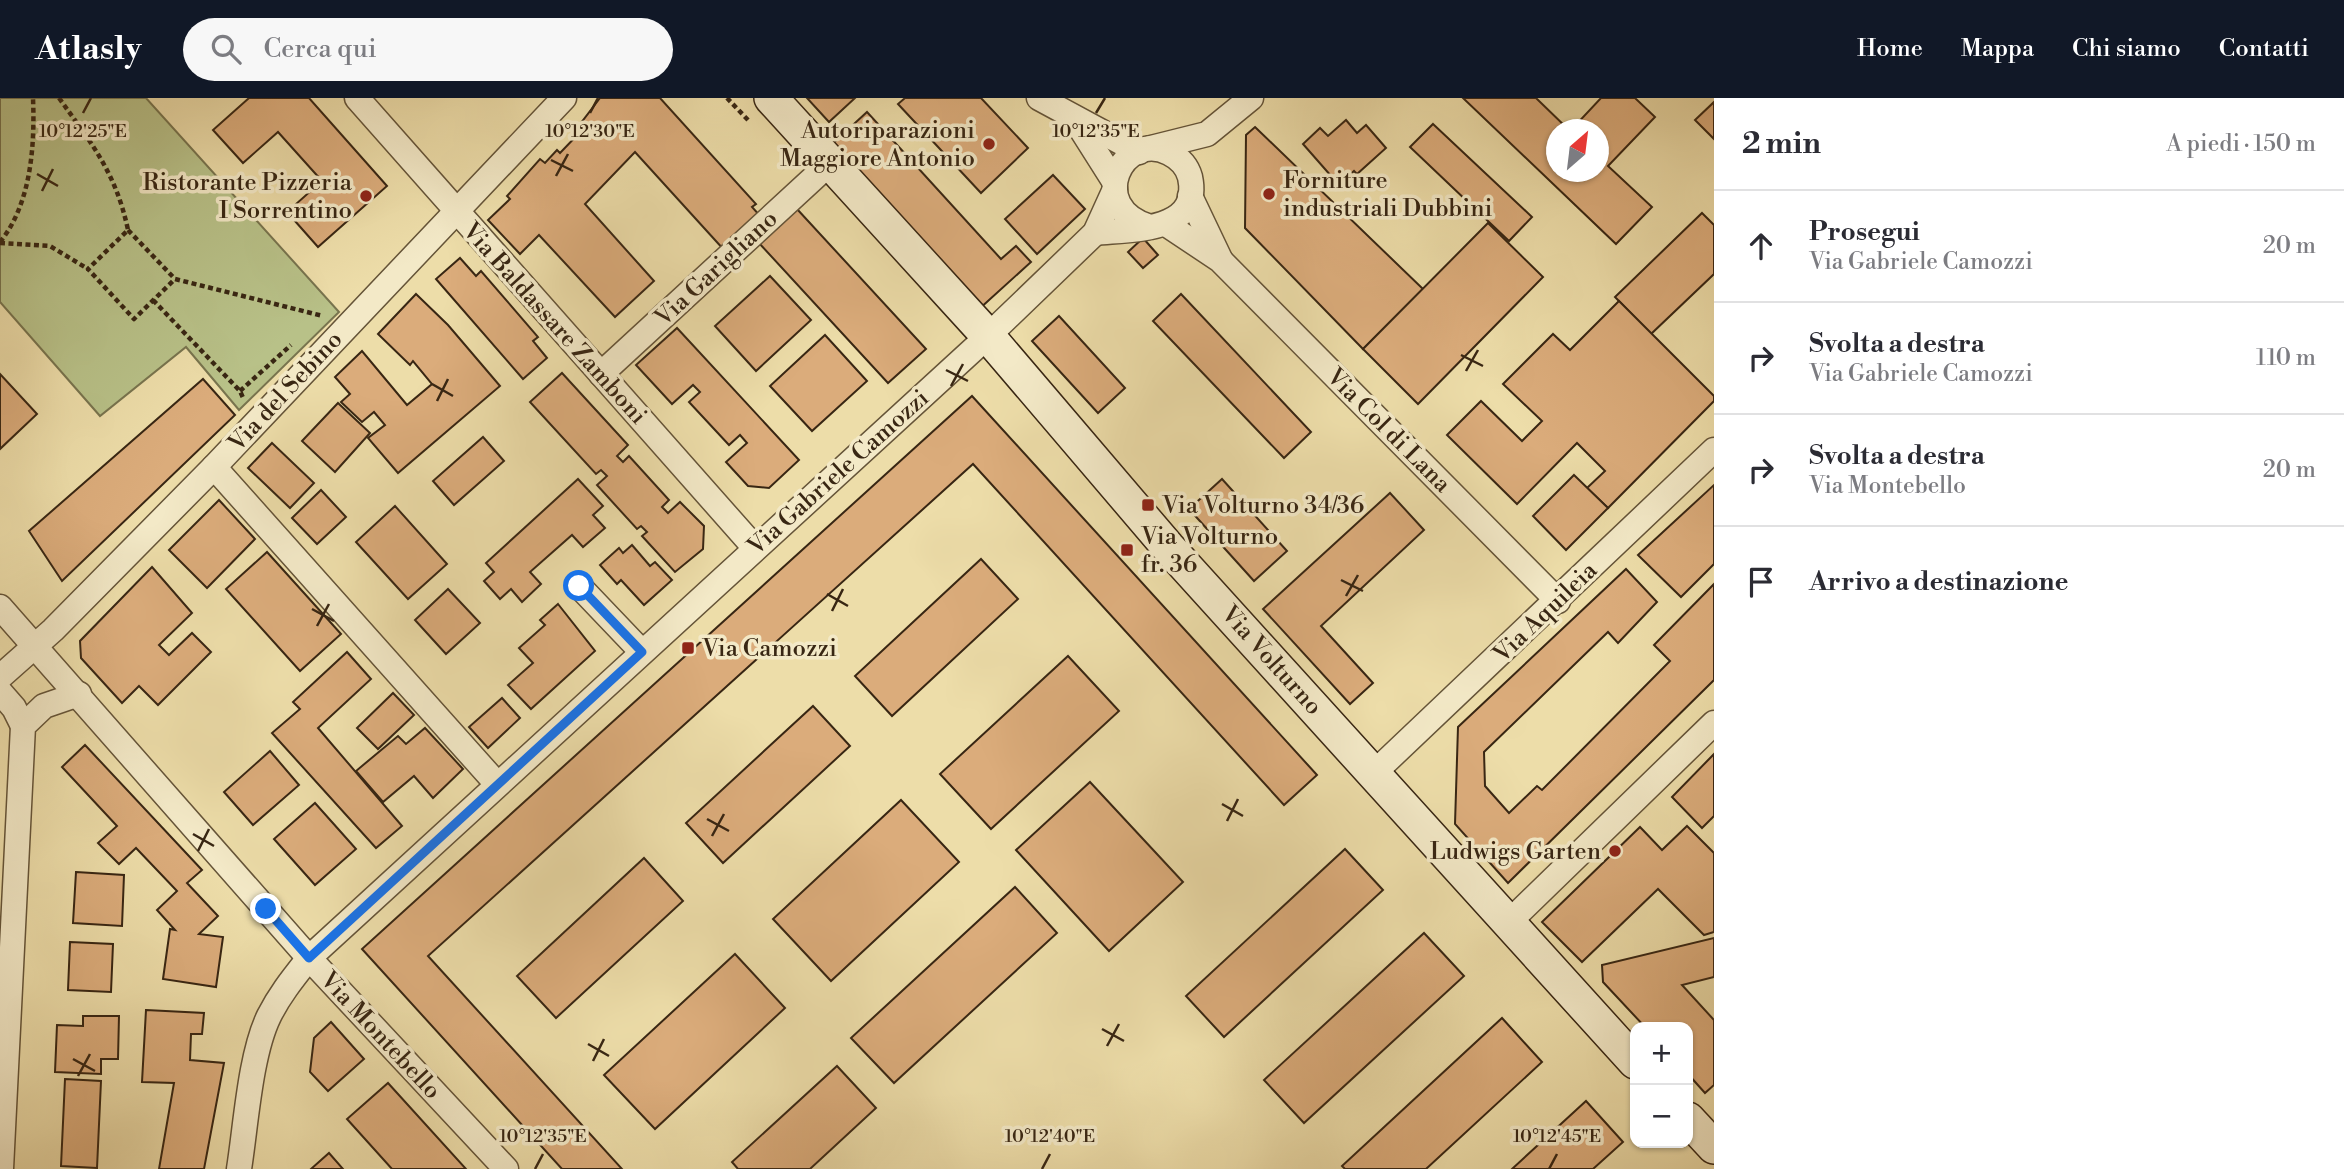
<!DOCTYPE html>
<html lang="it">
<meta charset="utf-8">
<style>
:root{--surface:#fff;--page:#f7f7f7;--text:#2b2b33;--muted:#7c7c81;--line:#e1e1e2;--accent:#111827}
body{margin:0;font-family:"Libre Bodoni",serif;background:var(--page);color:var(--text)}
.controls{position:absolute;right:21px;bottom:21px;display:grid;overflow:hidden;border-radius:14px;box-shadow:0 2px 5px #0004}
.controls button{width:63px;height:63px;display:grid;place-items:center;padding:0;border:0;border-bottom:2px solid var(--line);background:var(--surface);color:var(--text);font:35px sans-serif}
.compass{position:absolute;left:1546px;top:21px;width:63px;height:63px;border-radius:50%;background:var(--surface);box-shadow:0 2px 5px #0004;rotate:28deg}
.stop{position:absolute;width:21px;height:21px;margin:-16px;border:5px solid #1a73e8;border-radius:50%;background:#fff}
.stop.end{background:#1a73e8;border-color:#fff;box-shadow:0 2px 7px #0008}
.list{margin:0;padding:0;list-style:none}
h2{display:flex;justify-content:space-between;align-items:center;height:91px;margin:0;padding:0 28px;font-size:30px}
h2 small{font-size:23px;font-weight:400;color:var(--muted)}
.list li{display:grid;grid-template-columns:46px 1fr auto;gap:21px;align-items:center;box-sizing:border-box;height:112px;padding:0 28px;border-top:2px solid var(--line)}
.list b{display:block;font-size:26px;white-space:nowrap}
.list p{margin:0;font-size:23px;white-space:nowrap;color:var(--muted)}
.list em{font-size:23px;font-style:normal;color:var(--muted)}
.icon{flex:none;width:38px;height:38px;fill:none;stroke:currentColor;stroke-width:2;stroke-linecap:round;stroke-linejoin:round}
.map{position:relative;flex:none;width:1714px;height:1071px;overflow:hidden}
header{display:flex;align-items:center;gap:42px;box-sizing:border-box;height:98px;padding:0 35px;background:var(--accent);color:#fff}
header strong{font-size:33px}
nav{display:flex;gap:38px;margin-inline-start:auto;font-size:24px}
.search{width:490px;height:63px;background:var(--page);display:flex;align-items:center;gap:18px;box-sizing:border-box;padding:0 24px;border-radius:38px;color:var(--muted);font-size:26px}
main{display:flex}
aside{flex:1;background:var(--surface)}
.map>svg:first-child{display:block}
.green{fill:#b8c188;stroke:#78744e;stroke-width:2}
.building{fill:#dbac7b;stroke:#382613;stroke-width:2}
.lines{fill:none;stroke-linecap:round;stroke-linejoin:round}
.street-casing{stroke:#655438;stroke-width:27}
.secondary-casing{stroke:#382613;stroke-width:36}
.path{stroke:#382613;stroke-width:4.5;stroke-dasharray:5 3.5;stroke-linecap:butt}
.street{stroke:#f3e9c7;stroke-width:24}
.secondary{stroke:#f3e9c7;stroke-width:33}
.route{stroke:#1a73e8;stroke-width:9}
.ticks{fill:none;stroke:#382613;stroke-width:2.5}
.poi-dot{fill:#8f2418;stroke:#f3e9c7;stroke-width:2.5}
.labels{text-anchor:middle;stroke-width:7;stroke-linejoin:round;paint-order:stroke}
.poi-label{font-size:24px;fill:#382613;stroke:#f3e9c7;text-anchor:start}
.street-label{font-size:24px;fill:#382613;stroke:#f3e9c7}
.ticks-label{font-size:18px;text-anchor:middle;fill:#382613;stroke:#f3e9c7;stroke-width:7;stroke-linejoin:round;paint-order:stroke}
</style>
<header>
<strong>Atlasly</strong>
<div class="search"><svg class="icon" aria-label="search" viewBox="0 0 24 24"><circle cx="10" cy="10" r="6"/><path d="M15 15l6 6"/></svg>Cerca qui</div>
<nav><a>Home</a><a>Mappa</a><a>Chi siamo</a><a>Contatti</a></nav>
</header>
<main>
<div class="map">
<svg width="1714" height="1071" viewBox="0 0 1714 1071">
<rect width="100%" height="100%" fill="#eddda9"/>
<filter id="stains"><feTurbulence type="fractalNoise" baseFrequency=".00286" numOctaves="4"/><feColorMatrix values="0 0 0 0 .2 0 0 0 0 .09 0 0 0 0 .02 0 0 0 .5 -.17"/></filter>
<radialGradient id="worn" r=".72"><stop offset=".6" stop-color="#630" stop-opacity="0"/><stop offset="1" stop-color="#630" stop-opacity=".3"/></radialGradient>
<path class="green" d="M0 0H146L339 214 239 312 186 249 100 318 0 204Z"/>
<g class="building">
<path d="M309 0 387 88 318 149 287 114 322 83 278 34 243 65 213 32 249 0Z"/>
<path d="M600 0H660L756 106 752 109 761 119 725 153 635 54 585 106 654 183 615 219 539 137 520 156 488 122 510 101 507 98 540 61 545 65 557 52 560 55 585 29 581 25Z"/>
<path d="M807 0H855L829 24Z"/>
<path d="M905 0H981L1028 50 981 95 898 6Z"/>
<path d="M1463 0H1536L1569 32H1556V74H1598V32H1571L1601 0H1635L1655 19 1608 68 1652 109 1616 146Z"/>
<path d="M1714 4V41L1695 22Z"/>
<path d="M867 14 1001 161 1016 148 1031 164 978 212 830 48Z"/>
<path d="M1346 22 1357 35 1366 27 1386 50 1357 76 1354 73 1339 87 1303 46 1320 30 1328 38Z"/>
<path d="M1433 26 1532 119 1509 143 1410 49Z"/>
<path d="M1255 29 1423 191 1363 251 1245 130 1246 37Z"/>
<path d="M1053 77 1085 111 1037 156 1005 121Z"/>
<path d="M797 111 926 251 888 285 759 145Z"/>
<path d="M1702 115 1714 127V176L1651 236 1615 199Z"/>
<path d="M1488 125 1543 179 1418 306 1363 251Z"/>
<path d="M1143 140 1158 157 1143 170 1128 154Z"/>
<path d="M460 160 476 178 481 173 538 239 533 243 547 260 523 281 436 181Z"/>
<path d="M770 178 811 222 756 273 715 228Z"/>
<path d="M416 196 448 227 500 288 398 375 368 340 385 327 374 314 362 324 341 304 350 296 335 279 362 253 407 307 432 286 413 263 410 267 378 236Z"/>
<path d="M1181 196 1311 334 1284 360 1153 223Z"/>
<path d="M1619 203 1714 298V303L1608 410 1587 390 1605 373 1577 345 1517 406 1447 337 1481 303 1522 343 1542 323 1503 286 1553 236 1570 252Z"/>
<path d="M1059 218 1125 290 1098 315 1032 243Z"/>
<path d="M677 230 799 362 769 390 748 388 726 364 747 345 740 337 729 347 689 304 700 294 693 287 672 306 636 267Z"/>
<path d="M825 237 867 283 812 333 770 288Z"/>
<path d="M562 275 628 347 617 358 623 364 629 358 669 402 662 409 668 415 680 404 704 428 703 451 675 474 642 438 647 434 641 428 637 431 597 387 607 378 601 372 596 376 530 304Z"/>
<path d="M0 276 37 316 0 351Z"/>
<path d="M203 281 235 317 62 483 29 433Z"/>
<path d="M972 298 1317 677 1284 707 973 366 428 858 622 1071H562L362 851Z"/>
<path d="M338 305 370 335 335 374 302 343Z"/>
<path d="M483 339 504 363 454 407 433 383Z"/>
<path d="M272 345 314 385 290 410 248 370Z"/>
<path d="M1574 377 1608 410 1566 452 1533 418Z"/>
<path d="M578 381 603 408 593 417 605 430 583 449 572 437 530 474 541 486 522 504 511 491 500 501 484 483 494 474 486 465Z"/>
<path d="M1222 381 1287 453 1254 483 1189 411Z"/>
<path d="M1714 387V466L1681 499 1638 457Z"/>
<path d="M321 392 346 419 317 446 292 420Z"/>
<path d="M1390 395 1424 432 1321 528 1373 585 1350 606 1263 511Z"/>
<path d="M219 402 255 441 207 490 169 452Z"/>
<path d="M395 408 447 466 408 501 356 444Z"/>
<path d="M632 447 650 468 655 464 672 482 644 507 621 482 617 486 600 467 619 450 623 455Z"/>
<path d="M267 454 341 536 300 573 226 491Z"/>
<path d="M981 461 1018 501 892 618 855 578Z"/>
<path d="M152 469 192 515 159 547 169 557 192 535 211 554 158 607 139 588 122 605 81 560 80 543Z"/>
<path d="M1626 471 1657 504 1618 545 1608 534 1484 654 1485 688 1509 715 1537 688 1542 692 1670 563 1654 547 1714 486V582L1508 785 1455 726 1458 629Z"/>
<path d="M448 491 480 525 446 556 415 522Z"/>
<path d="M558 506 595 553 531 611 508 587 533 565 519 550 545 527 540 522Z"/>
<path d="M347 554 371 581 318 630 402 728 376 750 272 635 300 611 293 604Z"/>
<path d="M1068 558 1119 613 991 731 940 676Z"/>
<path d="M393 595 414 617 378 651 357 630Z"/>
<path d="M502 600 520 620 488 650 469 629Z"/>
<path d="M813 608 850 648 723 765 686 725Z"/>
<path d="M425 630 463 671 433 700 414 678 383 704 356 673 398 638 406 646Z"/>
<path d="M85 647 202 772 187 785 218 818 199 836 223 839 216 889 163 881 170 831 175 832 157 812 177 793 136 750 119 766 98 745 117 728 62 669Z"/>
<path d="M270 653 299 687 253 727 224 694Z"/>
<path d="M1714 656V718L1702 730 1672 699Z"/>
<path d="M1090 684 1183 784 1109 853 1016 752Z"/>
<path d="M901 702 959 764 831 883 773 821Z"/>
<path d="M315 705 356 751 315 787 274 741Z"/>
<path d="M1687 728 1714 755V834L1704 837 1658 791 1582 864 1542 824 1640 729 1662 752Z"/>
<path d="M1345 751 1383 792 1224 939 1186 898Z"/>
<path d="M644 760 683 803 556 920 517 878Z"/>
<path d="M76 774 124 777 122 828 73 825Z"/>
<path d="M1015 789 1057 835 894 985 851 940Z"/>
<path d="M1424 835 1464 878 1304 1025 1264 982Z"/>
<path d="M1714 840V879L1682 887 1714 922V987L1705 995 1688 976V929H1645L1603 884 1602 867Z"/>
<path d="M70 844 113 846 111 894 68 892Z"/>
<path d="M735 856 785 910 655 1031 604 977Z"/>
<path d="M146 912 204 915 202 936H191L190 962 224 965 204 1071H159L174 985 142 984Z"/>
<path d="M83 918H119L118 961H101V976L55 974 57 927 83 928Z"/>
<path d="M1502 920 1542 964 1426 1071H1345L1342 1068Z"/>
<path d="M331 924 364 961 328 993 310 974 314 940Z"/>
<path d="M837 968 876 1010 810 1071H738L732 1064Z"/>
<path d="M65 981 101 983 97 1070 61 1068Z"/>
<path d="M388 985 466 1071H392L347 1021Z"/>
<path d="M1586 1003 1623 1044 1593 1071H1512Z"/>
<path d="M329 1055 343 1071H311Z"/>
</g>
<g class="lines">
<g class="street-casing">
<g id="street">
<path d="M357 0 755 450"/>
<path d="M1039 0 1139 54"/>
<path d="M1076 23 1114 83"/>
<path d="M1151 50 1207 36 1251 0"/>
<path d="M1190 98 1220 161"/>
<path d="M1166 126 1220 162 1558 503"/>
<path d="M1095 135C1131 131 1202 135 1190 79 1187 68 1179 60 1169 55 1123 31 1084 109 1150 129"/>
<path d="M601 276 830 65"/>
<path d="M214 369 497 686"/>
<path d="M579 488 642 554"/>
<path d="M0 509 309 860 506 1071"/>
<path d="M0 579 53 532 214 369 564 0"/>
<path d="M0 594 14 610 23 628"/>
<path d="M1375 674 1714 352"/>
<path d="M1507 826 1714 625"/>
<path d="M1 1071 23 628 44 608 79 596"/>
<path d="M239 1071C246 1027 250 957 269 918 280 896 294 879 309 860L988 238 1095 135 1115 91"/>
</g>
</g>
<g class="secondary-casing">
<g id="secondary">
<path d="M771 0 988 238 1168 449 1635 964"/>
<path d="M1688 1021 1714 1049"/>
</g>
</g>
<g class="path">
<path d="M59 0C92 46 116 75 128 132L88 171 134 221 175 181 323 218"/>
<path d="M727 0 748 22"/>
<path d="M128 132 175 181"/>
<path d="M0 144C31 106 35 48 33 0"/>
<path d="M0 145 50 148 88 171"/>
<path d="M153 202 240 293 244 302"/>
<path d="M240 293 291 247"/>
</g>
<use href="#street" class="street"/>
<use href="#secondary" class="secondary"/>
</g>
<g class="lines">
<path class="route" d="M266 811 309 860 642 554 579 488"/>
</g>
<path class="ticks" d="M83 15 91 0M590 15 598 0M1096 15 1105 0M551 62 573 73M37 76 58 88M556 78 568 56M42 93 53 71M1461 257 1483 268M946 272 968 283M1466 273 1478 252M432 286 453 298M951 288 963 266M437 303 448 281M1341 482 1363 493M827 496 848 508M1346 498 1358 477M312 511 334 523M832 513 843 491M317 528 329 506M1222 706 1243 718M707 721 729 733M1227 723 1238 701M193 736 214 748M712 738 724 716M198 753 209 731M1102 931 1124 943M588 946 609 958M1107 948 1119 926M73 961 95 973M593 963 604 941M78 978 90 956M535 1071 543 1056M1042 1071 1050 1056M1549 1071 1557 1056"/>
<g class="poi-dot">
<circle cx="989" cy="46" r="7"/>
<circle cx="1269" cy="96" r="7"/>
<circle cx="366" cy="98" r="7"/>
<rect x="1141" y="400" width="14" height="14" rx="3.5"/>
<rect x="1120" y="445" width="14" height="14" rx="3.5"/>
<rect x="681" y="543" width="14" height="14" rx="3.5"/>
<circle cx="1615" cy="753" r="7"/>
</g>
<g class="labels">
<g class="poi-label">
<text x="975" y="40" text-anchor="end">Autoriparazioni<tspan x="975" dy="28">Maggiore Antonio</tspan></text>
<text x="1283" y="90">Forniture<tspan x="1283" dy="28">industriali Dubbini</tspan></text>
<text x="352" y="92" text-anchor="end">Ristorante Pizzeria<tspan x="352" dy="28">I Sorrentino</tspan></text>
<text x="1162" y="415">Via Volturno 34/36</text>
<text x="1141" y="446">Via Volturno<tspan x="1141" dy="28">fr. 36</tspan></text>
<text x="702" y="558">Via Camozzi</text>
<text x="1601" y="761" text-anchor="end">Ludwigs Garten</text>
</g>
<g class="street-label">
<text transform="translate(716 170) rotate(-43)" y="8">Via Garigliano</text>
<text transform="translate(555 225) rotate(48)" y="8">Via Baldassare Zamboni</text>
<text transform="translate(285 293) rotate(-47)" y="8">Via del Sebino</text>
<text transform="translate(1389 332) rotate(45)" y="8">Via Col di Lana</text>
<text transform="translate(838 374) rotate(-42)" y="8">Via Gabriele Camozzi</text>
<text transform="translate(1545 514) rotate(-44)" y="8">Via Aquileia</text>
<text transform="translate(1272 562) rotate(48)" y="8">Via Volturno</text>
<text transform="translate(381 937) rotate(47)" y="8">Via Montebello</text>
</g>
</g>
<g class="ticks-label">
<text x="83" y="39">10°12'25"E</text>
<text x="590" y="39">10°12'30"E</text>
<text x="1096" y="39">10°12'35"E</text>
<text x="543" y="1044">10°12'35"E</text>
<text x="1050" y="1044">10°12'40"E</text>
<text x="1557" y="1044">10°12'45"E</text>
</g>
<rect width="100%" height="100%" filter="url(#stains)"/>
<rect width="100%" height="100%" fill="url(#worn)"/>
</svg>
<div class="controls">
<button>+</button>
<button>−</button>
</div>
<svg class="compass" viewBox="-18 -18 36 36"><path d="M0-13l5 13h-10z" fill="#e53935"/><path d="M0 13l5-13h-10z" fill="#7c7c81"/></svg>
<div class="stop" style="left:579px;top:488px"></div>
<div class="stop end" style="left:266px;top:811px"></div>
</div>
<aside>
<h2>2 min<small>A piedi · 150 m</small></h2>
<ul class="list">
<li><svg class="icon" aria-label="ahead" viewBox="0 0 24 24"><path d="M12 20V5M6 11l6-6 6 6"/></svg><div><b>Prosegui</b><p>Via Gabriele Camozzi</p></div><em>20 m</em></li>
<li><svg class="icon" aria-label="right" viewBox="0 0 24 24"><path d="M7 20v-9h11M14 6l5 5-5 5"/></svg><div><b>Svolta a destra</b><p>Via Gabriele Camozzi</p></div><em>110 m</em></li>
<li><svg class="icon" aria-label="right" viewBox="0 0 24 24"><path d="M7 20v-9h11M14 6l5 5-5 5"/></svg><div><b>Svolta a destra</b><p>Via Montebello</p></div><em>20 m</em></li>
<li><svg class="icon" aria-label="arrive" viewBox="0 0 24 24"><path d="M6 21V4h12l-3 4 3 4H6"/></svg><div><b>Arrivo a destinazione</b></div></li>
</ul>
</aside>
</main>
